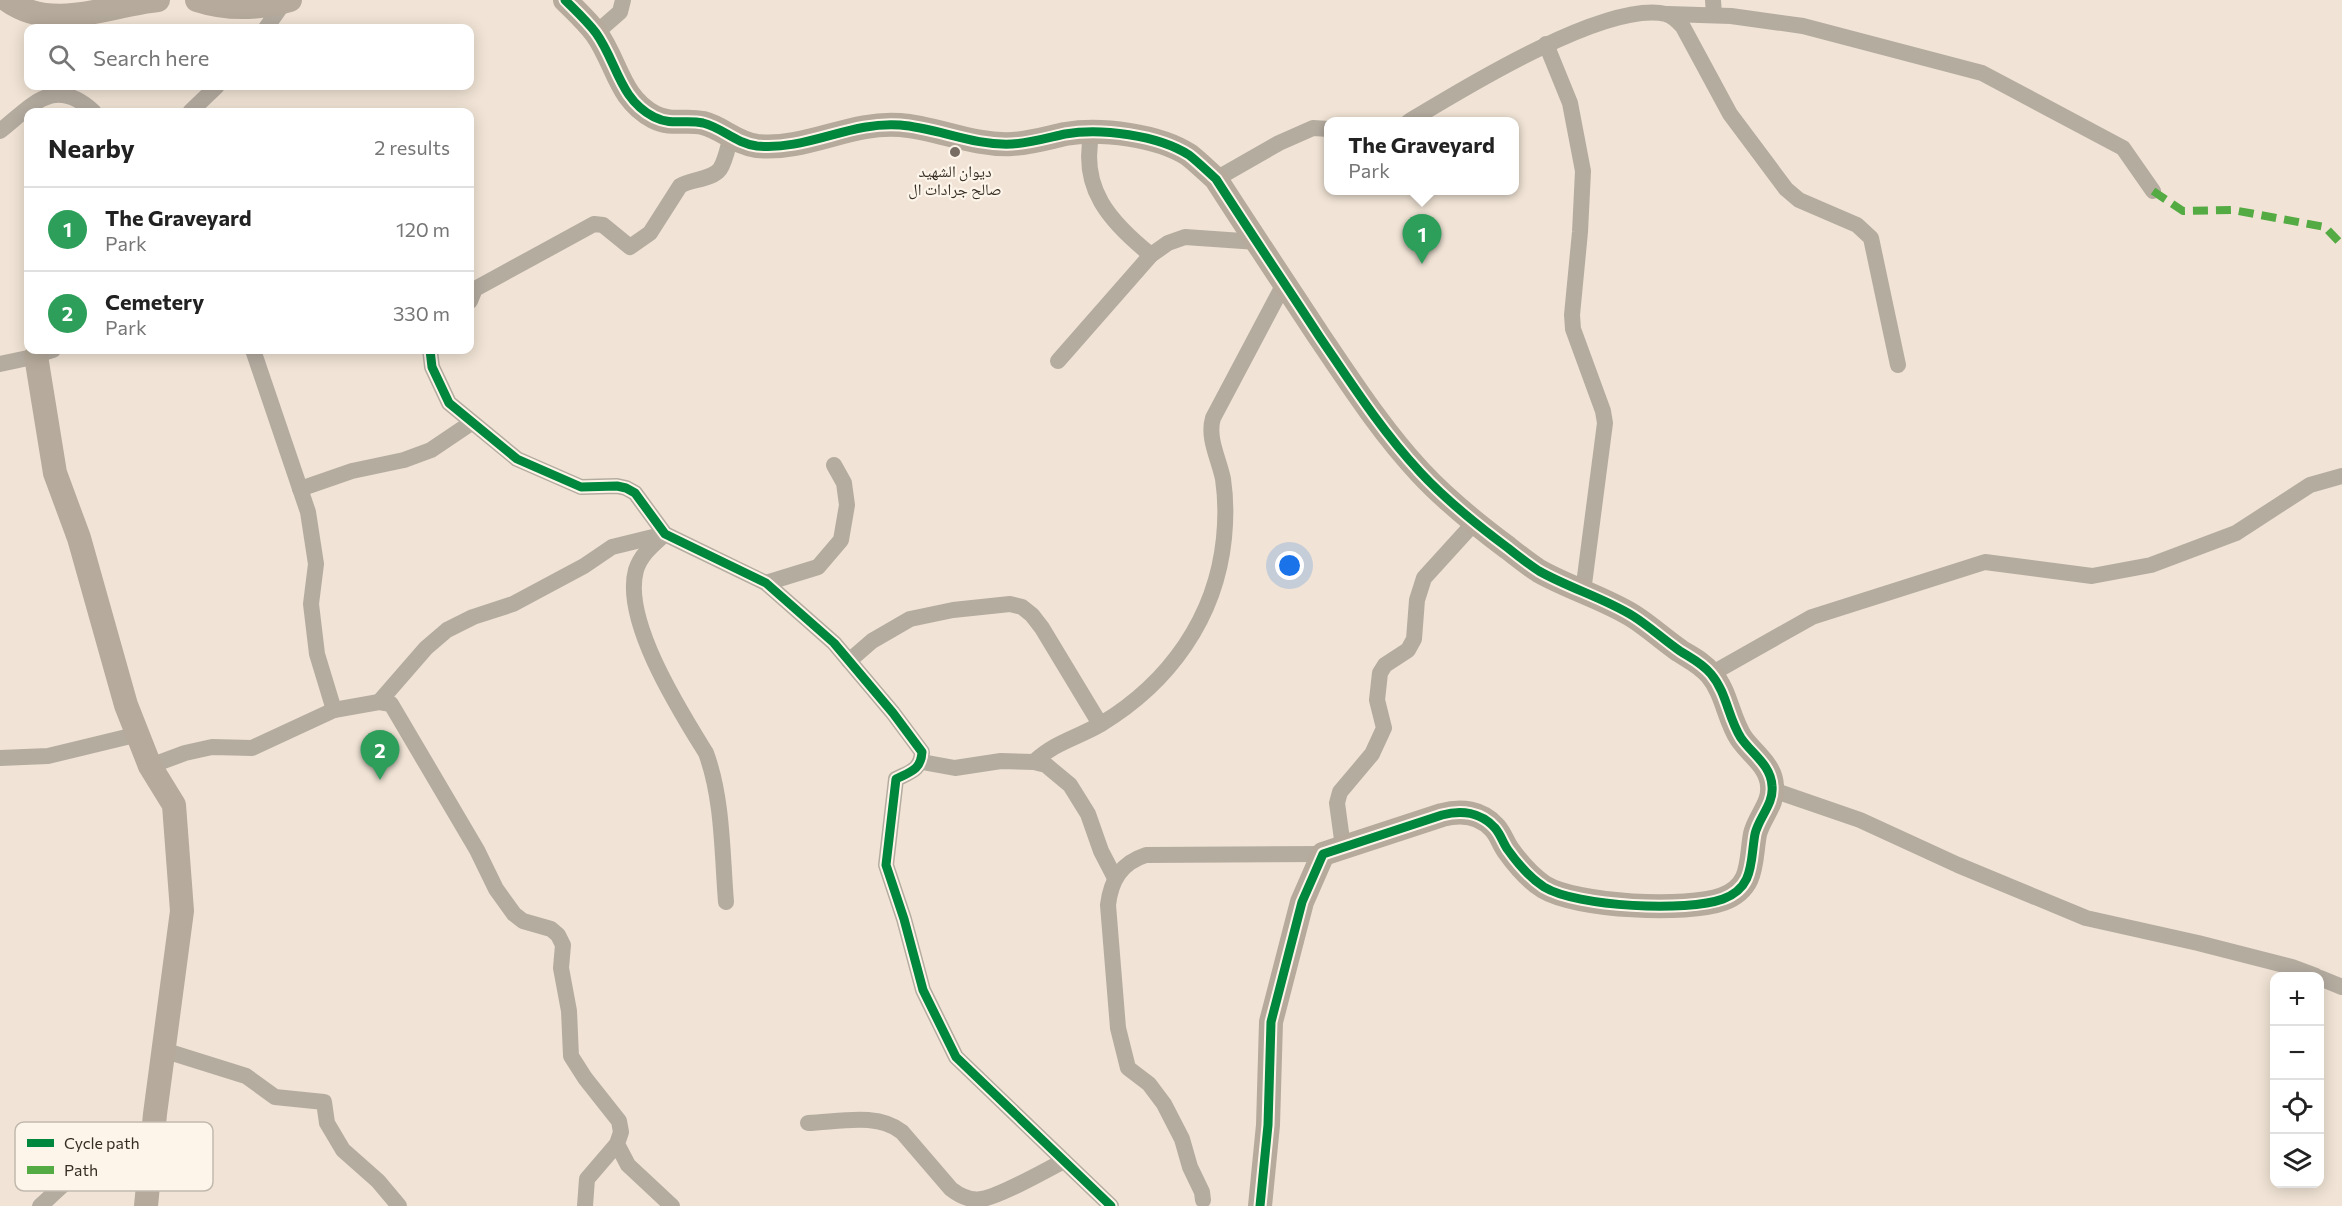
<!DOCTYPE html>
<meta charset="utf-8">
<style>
:root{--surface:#fff;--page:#f6f6f6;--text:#222;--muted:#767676;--line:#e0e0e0;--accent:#db2777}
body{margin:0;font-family:Commissioner,"Noto Naskh Arabic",sans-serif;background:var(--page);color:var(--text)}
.controls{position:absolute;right:18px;bottom:18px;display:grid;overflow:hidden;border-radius:12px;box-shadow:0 3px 15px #0003}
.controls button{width:54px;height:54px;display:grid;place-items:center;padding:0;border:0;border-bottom:2px solid var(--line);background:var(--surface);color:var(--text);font:30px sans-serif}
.you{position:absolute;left:1290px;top:566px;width:21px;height:21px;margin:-15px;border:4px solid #fff;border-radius:50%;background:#1a73e8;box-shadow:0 0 0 9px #1a73e833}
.badge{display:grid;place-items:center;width:39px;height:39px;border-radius:50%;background:var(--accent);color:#fff;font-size:20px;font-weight:700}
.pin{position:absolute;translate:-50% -50px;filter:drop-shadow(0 2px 3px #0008)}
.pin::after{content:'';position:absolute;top:32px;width:21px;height:18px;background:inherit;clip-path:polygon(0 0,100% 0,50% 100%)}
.popup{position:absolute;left:1324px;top:117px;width:195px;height:78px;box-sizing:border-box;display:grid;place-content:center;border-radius:12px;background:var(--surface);filter:drop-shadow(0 2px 4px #0005);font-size:20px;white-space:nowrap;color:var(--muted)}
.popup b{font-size:22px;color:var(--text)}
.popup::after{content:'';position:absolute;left:50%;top:100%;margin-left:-12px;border:12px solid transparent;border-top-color:var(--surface)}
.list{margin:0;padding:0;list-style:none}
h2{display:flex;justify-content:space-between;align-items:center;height:78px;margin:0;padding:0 24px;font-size:26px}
h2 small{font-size:20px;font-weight:400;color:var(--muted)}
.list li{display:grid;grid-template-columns:39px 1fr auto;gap:18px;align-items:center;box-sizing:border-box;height:84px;padding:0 24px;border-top:2px solid var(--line)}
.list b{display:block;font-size:22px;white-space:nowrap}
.list p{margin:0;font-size:20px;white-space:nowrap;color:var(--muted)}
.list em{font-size:20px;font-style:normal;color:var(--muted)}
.icon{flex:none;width:33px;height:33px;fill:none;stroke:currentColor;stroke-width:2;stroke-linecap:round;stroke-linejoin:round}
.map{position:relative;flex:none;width:2342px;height:1206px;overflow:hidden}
.search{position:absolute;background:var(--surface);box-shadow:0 3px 15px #0003;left:24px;top:24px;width:450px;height:66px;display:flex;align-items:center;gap:15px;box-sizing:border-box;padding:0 21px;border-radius:12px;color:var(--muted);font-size:22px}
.panel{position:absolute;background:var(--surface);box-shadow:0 3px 15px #0003;left:24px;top:108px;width:450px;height:246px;border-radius:12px}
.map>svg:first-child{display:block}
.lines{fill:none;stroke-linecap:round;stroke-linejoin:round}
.street{stroke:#b5aca0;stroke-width:16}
.secondary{stroke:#b5aa9b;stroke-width:24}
.quiet{stroke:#55ab43;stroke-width:8;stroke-dasharray:15 8;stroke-linecap:butt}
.cycleway-casing{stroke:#fef5ea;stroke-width:13}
.cycleway{stroke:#00873e;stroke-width:9}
.poi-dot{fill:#776d62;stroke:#fef5ea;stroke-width:2}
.labels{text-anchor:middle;stroke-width:4.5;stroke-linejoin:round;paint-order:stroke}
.poi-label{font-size:16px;fill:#362d23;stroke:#fef5ea}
.key{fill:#fef5ea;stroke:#c2b9ae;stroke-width:1.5}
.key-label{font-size:16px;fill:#362d23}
</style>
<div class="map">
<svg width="2342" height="1206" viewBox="0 0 2342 1206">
<rect width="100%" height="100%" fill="#f1e4d6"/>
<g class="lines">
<g class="street">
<path d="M1713 0 1714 15"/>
<path d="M1668 14 1731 16 1803 26 1982 73 2123 148 2153 191"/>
<path d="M266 28 285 1"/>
<path d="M596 33 620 12 623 0"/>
<path d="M1546 44 1570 103 1583 171 1580 232 1572 315 1573 329 1603 411 1605 423 1583 592"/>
<path d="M190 112 217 86"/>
<path d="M1408 122C1461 90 1606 0 1666 14 1673 16 1678 21 1683 27L1730 114 1786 189 1799 200 1857 225 1871 238 1898 365"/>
<path d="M0 131C33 105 54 75 94 112"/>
<path d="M1092 132C1079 188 1110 222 1151 255"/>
<path d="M1216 179 1279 143 1313 128 1329 129"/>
<path d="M470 301 475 289 594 224 603 225 630 247 650 233 680 186C691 179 712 180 720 169 726 160 728 146 731 136"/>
<path d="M253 350 308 512 316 564 311 604 317 654 334 710"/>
<path d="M430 350 432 367 449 403 517 459 581 487 617 486 626 488 635 493 665 534 766 583 834 643 893 713 922 752C921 770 910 772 896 779L886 865 904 919 923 990 956 1057 1111 1206"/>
<path d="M1058 361 1151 255 1168 243 1185 237 1257 242"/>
<path d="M0 364 28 358 53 350"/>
<path d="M300 489 352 471 404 460 431 450 471 423"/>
<path d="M665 534C653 545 641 554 636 570 622 620 680 711 706 753 723 799 722 854 726 902"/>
<path d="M766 583 818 567 841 540 847 505 844 483 834 465"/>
<path d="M849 661 872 641 910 619 953 610 1010 604 1022 607 1032 615 1042 628 1100 724"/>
<path d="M1711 674 1812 617 1985 562 2092 576 2151 565 2236 533 2310 485 2342 476"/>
<path d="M379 702 426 648 447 630 473 617 513 604 584 566 612 547 661 535"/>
<path d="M0 758 48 756 139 734"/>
<path d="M922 762 955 768 1001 761 1034 762 1046 765 1070 785 1088 814 1101 851 1115 878"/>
<path d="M1034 762C1055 742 1077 738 1101 724 1169 683 1216 618 1224 538 1226 518 1226 499 1223 479 1219 459 1207 438 1213 418L1284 284"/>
<path d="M150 766 185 753 212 747 252 748 334 710 379 702 391 704 477 850 496 889 514 914 523 921 551 929 558 935 563 945 561 968 569 1011 571 1056 585 1078 619 1121 621 1132 617 1144 628 1165 672 1206"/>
<path d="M1773 790 1860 820 1958 865 2086 918 2198 943 2292 967 2316 976"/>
<path d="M1343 847 1337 803 1340 792 1372 754 1384 728 1377 700 1380 673 1385 665 1408 650 1414 639 1417 600 1424 578 1474 523"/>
<path d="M2320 978 2342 987"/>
<path d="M163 1050 246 1076 275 1097 324 1102 327 1123 343 1150 378 1181 399 1206"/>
<path d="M808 1123C838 1122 878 1112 902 1132L951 1189C960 1196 970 1201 982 1199 1001 1196 1044 1171 1064 1161"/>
<path d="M1203 1200 1202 1192 1190 1167 1182 1139 1164 1104 1149 1084 1128 1068 1118 1028 1108 905C1111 880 1121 863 1146 855L1323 854"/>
<path d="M40 1206C53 1195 66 1180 80 1172 100 1160 129 1160 151 1157"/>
<path d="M585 1206 587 1179 617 1144"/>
</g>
<g class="secondary">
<path d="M7 0C53 33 108 5 158 0"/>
<path d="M197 0C228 10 259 9 290 0"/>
<path d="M565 0C575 10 587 21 596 33 617 62 619 99 654 117 672 126 685 119 703 123 723 128 735 143 757 146 806 151 851 121 900 125 938 128 973 146 1012 144 1031 143 1047 138 1065 134 1101 128 1158 135 1189 155 1198 162 1207 171 1216 179 1250 232 1285 284 1319 336 1351 383 1381 430 1420 472 1446 500 1477 525 1508 548 1518 556 1528 564 1539 571 1569 588 1604 598 1633 616 1649 626 1664 640 1680 651 1691 658 1702 663 1711 674 1727 693 1728 718 1741 738 1752 754 1771 765 1772 786 1774 804 1759 817 1755 834 1750 861 1755 887 1723 899 1687 912 1577 907 1544 887 1530 878 1518 864 1508 850 1503 843 1501 835 1495 828 1481 812 1461 810 1442 815L1323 854 1302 902 1271 1022 1268 1125 1260 1206"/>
<path d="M36 356 55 473 79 538 126 705 150 766 174 805 182 911 155 1114 146 1206"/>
</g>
<path class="quiet" d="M2153 191 2183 211 2233 210 2325 227 2342 245"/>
<g class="cycleway-casing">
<g id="cycleway">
<path d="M565 0C575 10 587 21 596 33 617 62 619 99 654 117 672 126 685 119 703 123 723 128 735 143 757 146 806 151 851 121 900 125 938 128 973 146 1012 144 1031 143 1047 138 1065 134 1101 128 1158 135 1189 155 1198 162 1207 171 1216 179 1250 232 1285 284 1319 336 1351 383 1381 430 1420 472 1446 500 1477 525 1508 548 1518 556 1528 564 1539 571 1569 588 1604 598 1633 616 1649 626 1664 640 1680 651 1691 658 1702 663 1711 674 1727 693 1728 718 1741 738 1752 754 1771 765 1772 786 1774 804 1759 817 1755 834 1750 861 1755 887 1723 899 1687 912 1577 907 1544 887 1530 878 1518 864 1508 850 1503 843 1501 835 1495 828 1481 812 1461 810 1442 815L1323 854 1302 902 1271 1022 1268 1125 1260 1206"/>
<path d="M430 350 432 367 449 403 517 459 581 487 617 486 626 488 635 493 665 534 766 583 834 643 893 713 922 752C921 770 910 772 896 779L886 865 904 919 923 990 956 1057 1111 1206"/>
</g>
</g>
<use href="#cycleway" class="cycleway"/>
</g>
<circle class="poi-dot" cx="955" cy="152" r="6"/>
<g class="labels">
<g class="poi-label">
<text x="955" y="177">ديوان الشهيد<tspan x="955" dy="18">صالح جرادات ال</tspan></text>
</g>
</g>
<rect x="15" y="1122" width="198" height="69" rx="9" class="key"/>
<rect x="27" y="1139" width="27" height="8" fill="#00873e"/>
<rect x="27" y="1166" width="27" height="8" fill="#55ab43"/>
<g class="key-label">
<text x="64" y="1149">Cycle path</text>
<text x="64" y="1176">Path</text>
</g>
</svg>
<div class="controls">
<button>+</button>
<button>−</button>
<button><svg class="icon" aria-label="locate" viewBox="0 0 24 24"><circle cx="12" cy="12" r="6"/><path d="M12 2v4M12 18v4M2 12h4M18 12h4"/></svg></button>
<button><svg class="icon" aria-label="layers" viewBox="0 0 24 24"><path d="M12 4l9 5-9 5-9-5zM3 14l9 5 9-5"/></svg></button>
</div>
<div class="you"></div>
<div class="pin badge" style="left:1422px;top:264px;background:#2e9e5b">1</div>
<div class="popup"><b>The Graveyard</b>Park</div>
<div class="pin badge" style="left:380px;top:780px;background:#2e9e5b">2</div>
<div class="search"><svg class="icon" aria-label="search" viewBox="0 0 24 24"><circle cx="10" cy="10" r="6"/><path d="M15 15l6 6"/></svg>Search here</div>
<section class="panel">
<h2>Nearby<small>2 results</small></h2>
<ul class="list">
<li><span class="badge" style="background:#2e9e5b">1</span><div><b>The Graveyard</b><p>Park</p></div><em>120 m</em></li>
<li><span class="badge" style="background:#2e9e5b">2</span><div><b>Cemetery</b><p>Park</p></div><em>330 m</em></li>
</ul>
</section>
</div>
